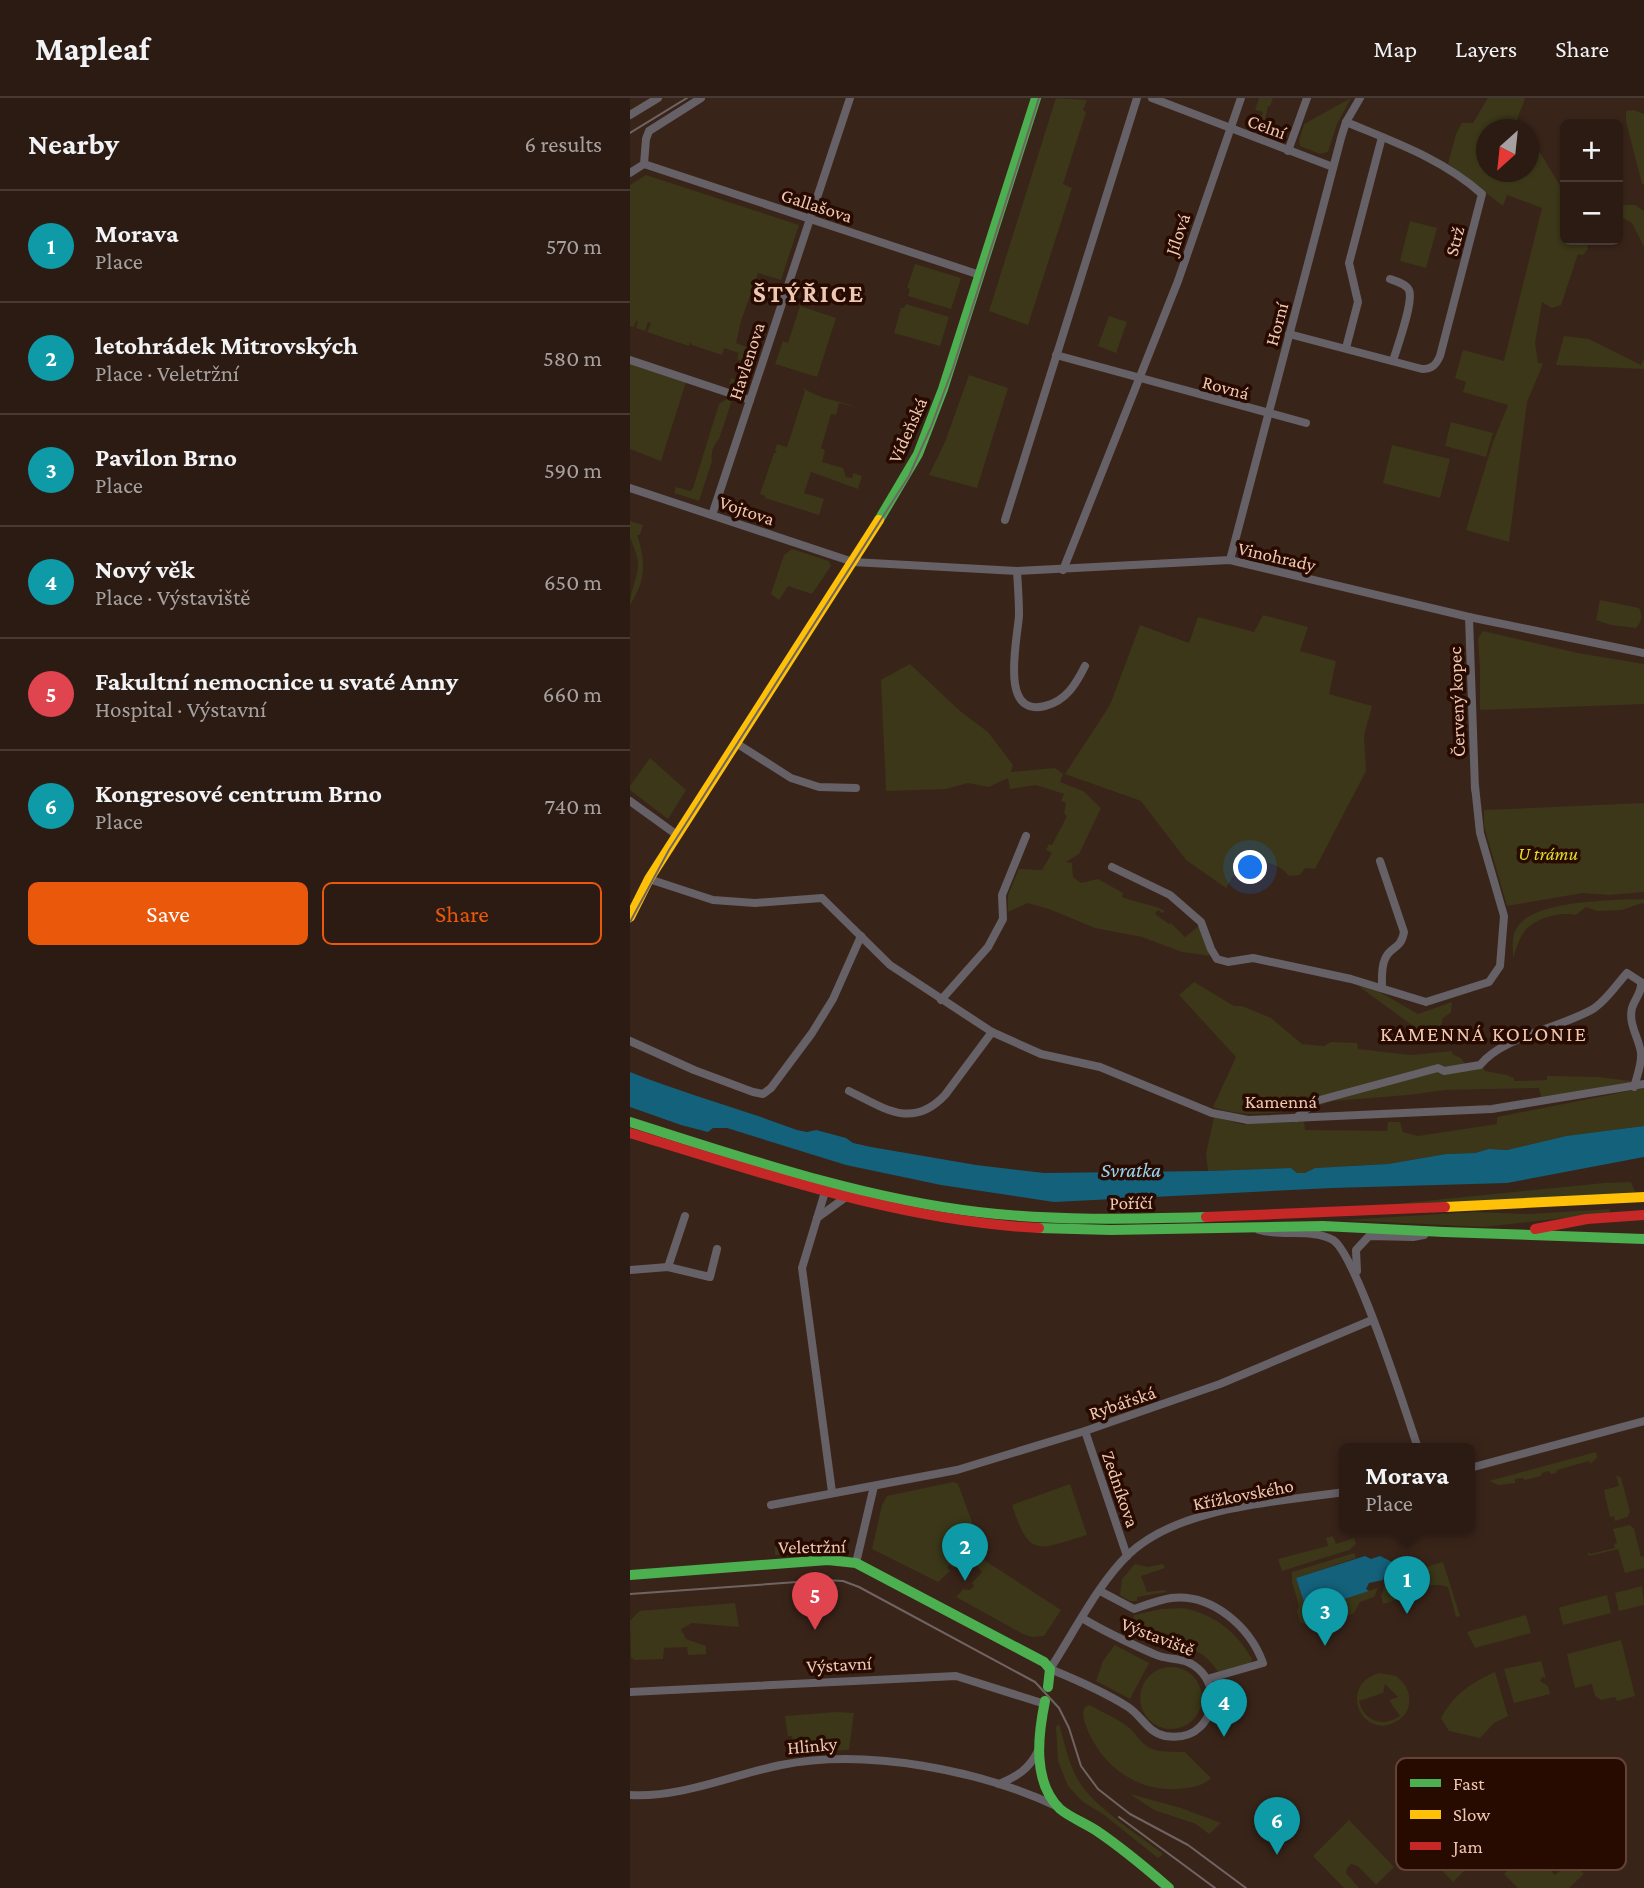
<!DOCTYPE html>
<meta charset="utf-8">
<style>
:root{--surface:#2b1b13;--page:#33241c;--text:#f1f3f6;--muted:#a6a1a0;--line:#473933;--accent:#ea580c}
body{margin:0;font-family:"Crimson Pro",serif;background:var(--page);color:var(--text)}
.controls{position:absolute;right:21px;top:21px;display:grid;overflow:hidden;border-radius:10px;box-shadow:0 2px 5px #0004}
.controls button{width:63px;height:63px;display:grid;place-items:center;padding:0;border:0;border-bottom:2px solid var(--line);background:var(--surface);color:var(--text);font:35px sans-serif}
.compass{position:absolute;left:846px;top:21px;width:63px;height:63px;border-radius:50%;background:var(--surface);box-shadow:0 2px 5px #0004;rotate:207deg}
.you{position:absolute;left:621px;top:770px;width:24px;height:24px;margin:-18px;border:5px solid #fff;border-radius:50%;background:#1a73e8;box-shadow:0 0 0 10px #1a73e833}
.badge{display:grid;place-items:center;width:46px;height:46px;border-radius:50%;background:var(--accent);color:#fff;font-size:23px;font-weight:700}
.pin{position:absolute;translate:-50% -58px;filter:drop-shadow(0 2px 4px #0008)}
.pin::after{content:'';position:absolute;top:37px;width:24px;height:21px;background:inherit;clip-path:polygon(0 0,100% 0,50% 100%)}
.popup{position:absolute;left:709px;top:1345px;width:136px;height:91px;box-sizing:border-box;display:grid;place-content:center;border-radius:10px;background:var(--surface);filter:drop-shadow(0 2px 5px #0005);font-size:23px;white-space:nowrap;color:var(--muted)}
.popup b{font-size:26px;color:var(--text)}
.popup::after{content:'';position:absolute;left:50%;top:100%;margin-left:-14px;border:14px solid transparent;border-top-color:var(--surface)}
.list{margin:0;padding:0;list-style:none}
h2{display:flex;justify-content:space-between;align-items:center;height:91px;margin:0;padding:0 28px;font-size:30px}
h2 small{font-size:23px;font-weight:400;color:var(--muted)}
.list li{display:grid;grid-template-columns:46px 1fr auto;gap:21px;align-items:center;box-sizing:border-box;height:112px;padding:0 28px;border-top:2px solid var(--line)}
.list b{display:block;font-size:26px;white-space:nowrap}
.list p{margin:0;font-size:23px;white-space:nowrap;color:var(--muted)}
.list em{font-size:23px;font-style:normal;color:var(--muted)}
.actions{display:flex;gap:14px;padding:21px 28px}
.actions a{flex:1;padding:16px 0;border:2px solid var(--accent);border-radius:10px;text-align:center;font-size:24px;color:var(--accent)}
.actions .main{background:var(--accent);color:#fff}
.map{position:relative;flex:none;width:1014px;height:1790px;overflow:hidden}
header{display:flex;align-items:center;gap:42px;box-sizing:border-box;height:98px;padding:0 35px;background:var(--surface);border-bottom:2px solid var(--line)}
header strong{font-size:33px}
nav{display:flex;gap:38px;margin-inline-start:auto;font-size:24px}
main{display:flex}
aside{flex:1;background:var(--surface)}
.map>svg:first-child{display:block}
.green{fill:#3b3718;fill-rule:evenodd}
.water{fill:#14617b}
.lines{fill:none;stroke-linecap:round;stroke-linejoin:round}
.street{stroke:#666067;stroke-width:8}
.fast{stroke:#4caf50;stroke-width:10}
.slow{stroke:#ffc107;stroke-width:10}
.jam{stroke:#c62828;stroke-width:10}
.tram{stroke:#706463;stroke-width:2}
.labels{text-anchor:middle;stroke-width:7;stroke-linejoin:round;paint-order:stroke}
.street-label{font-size:19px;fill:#f0c7b3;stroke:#280b00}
.park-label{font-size:19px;font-style:italic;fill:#e2dd2e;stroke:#280b00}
.neighbourhood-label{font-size:21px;letter-spacing:2px;fill:#f0c7b3;stroke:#280b00}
.water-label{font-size:21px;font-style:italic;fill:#99d4ef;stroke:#280b00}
.district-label{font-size:26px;font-weight:bold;letter-spacing:2px;fill:#f0c7b3;stroke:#280b00}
.key{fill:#280b00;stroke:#644336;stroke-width:2}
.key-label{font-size:19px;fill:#f0c7b3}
</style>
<header>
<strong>Mapleaf</strong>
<nav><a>Map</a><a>Layers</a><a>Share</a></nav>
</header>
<main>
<aside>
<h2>Nearby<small>6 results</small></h2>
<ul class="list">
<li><span class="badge" style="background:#0f9aa8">1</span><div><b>Morava</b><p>Place</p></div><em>570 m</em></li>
<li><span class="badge" style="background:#0f9aa8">2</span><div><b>letohrádek Mitrovských</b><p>Place · Veletržní</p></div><em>580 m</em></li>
<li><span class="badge" style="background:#0f9aa8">3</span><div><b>Pavilon Brno</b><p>Place</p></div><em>590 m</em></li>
<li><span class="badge" style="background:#0f9aa8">4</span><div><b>Nový věk</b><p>Place · Výstaviště</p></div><em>650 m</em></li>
<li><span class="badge" style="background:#e0444e">5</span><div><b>Fakultní nemocnice u svaté Anny</b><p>Hospital · Výstavní</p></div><em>660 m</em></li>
<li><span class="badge" style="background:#0f9aa8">6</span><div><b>Kongresové centrum Brno</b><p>Place</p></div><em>740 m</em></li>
</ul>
<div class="actions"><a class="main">Save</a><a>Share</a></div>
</aside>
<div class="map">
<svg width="1014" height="1790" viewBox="0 0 1014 1790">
<rect width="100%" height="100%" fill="#392419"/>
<g class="green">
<path d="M426 0 457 2 453 12 456 14 433 86 442 90 398 227 359 213Z"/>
<path d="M629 0H643L640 8H638L634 26 658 35 651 42 619 29 624 16 632 18 633 14 625 12Z"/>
<path d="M721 0 707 26 698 54 690 56 670 48 669 42 674 26Z"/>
<path d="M858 0H895C893 10 884 21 888 31L856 32V74H898L899 44 911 56 935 96V142H956L958 151 953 157 948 156 931 207 922 210 912 204 905 245 908 265 913 266 897 304 879 444 836 432 863 344 878 307 833 294 836 284 825 280 833 252 874 263 912 110 877 97 873 108 818 66 826 36 832 25H843Z"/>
<path d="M1004 12 1014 16V86H1012L996 23V13Z"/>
<path d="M16 77 169 127 151 182 128 175 111 223 106 245 119 250 121 255 125 241 131 243 115 291 99 286 101 280 111 283 117 265 107 261 109 255 94 250 92 257 62 247 60 244 59 248 17 234 21 226 18 224 15 233 6 230 8 223H6L4 229 0 228V87Z"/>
<path d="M988 107H1005L1014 113V149L1002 125 988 117Z"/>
<path d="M780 123 807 130 796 170 770 163Z"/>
<path d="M285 166 331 180 321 211 278 198 280 191 277 190Z"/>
<path d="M276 206 319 219 310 248 264 235 271 210H274Z"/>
<path d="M170 208 206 220 187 279 145 266 153 243 158 245Z"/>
<path d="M479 218 497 224 486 255 468 248Z"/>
<path d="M934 238 959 241 1011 267 1014 260V271L926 267Z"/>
<path d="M0 266 56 284 31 363 0 351Z"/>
<path d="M339 277 378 290 347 390 299 377 315 344Z"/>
<path d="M161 285 172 289C188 301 207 302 226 309L209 305 206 317 201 316 191 350 195 352 192 364 213 370 216 379 222 380 223 375 232 378 228 391 181 374 174 395 194 401 189 417 135 400V398L130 396 144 355H147L145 352 147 346 157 349 175 293 172 289Z"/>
<path d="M100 299 102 302 89 341C83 347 81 355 82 363L69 403 44 395 46 389 60 393 63 390 89 306Z"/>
<path d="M821 324 863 335 856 359 815 348Z"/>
<path d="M762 347 820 361 810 400 753 385Z"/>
<path d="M0 423 13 427 10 437H7C16 463 16 483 0 507 0 493 7 482 8 468 8 457 4 450 0 440 0 436 0 428 0 423Z"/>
<path d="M162 451 199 463 201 468 182 496 158 488 149 502 141 496 154 457Z"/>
<path d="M970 502 1009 510C1013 518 1012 523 1006 530L981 527 966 522Z"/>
<path d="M633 517 678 529 670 553 706 563 699 596 742 608 734 637 736 673 685 771 675 770 670 777 659 778C647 762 631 766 615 758L596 790 556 762 511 703 435 676 480 607 510 527 559 545 568 519 624 534Z"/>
<path d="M853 533 948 555 1014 566V606L850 612V572L848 540Z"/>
<path d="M280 566 330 613 358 634 383 667 381 674 425 670 433 676 430 684 453 693 471 710 449 756 436 764 442 765 443 779 451 785 468 781 493 795 492 799C506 805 520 805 535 813L532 815 528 812 525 816 539 826 541 825 555 839 570 827 582 858 552 854 512 839 465 830 419 811 398 805 378 814V797L389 771 412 772 422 755 416 752 419 746 422 747 437 718 434 715 436 705 431 703 434 696 406 687 380 691 378 680 359 689 338 685 316 691 256 693 251 582Z"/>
<path d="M20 660 56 692 38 721 0 692V688Z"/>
<path d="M1014 705V794L979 797 953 795 877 808 854 728V712Z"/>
<path d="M1014 801V806L1012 805 992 812 967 813 956 809 946 817C931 813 904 820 894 834 889 841 886 851 883 860 883 848 881 838 888 828 905 802 985 802 1014 801Z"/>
<path d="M564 884 604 908H612L641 920 672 946 694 948 701 944 727 945 728 951 781 957 822 953V956L831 960 840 973 853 969 855 973 877 977 884 980V983L917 982V978H923L968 979 1001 983 999 986 911 999 909 990 815 992 778 997 703 1003 680 1010 657 997 652 1014C627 1017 607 1017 583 1009L606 959 549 897Z"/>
<path d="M727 887 748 893 788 916 822 904 821 914 812 921V926L801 936H794Z"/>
<path d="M1014 990V1028L936 1038 877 1052 859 1051 845 1055 816 1056 758 1066 685 1070 675 1075H667L661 1070 578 1073 576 1056 584 1019 615 1027 616 1025 674 1023 675 1032 757 1033 758 1024H770L773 1034 788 1038 867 1026V1019Z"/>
<path d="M1001 1084 1005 1094 706 1112 974 1085Z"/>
<path d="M980 1111V1115L854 1129 714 1122 844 1114 899 1116Z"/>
<path d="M966 1354 967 1360 960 1366 959 1363 927 1372 926 1375 921 1376 919 1373 912 1375 911 1378 895 1382 893 1380 885 1381V1385L869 1387 859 1383Z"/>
<path d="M986 1377 991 1380 1000 1414 997 1419 985 1423 984 1418 980 1419 974 1392 989 1388Z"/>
<path d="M323 1384 328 1386 350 1446 347 1457 344 1460 340 1456 324 1470 320 1467 317 1469 320 1473 308 1484 242 1451 252 1407 257 1398Z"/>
<path d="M440 1386 457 1437C408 1451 400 1462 382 1407Z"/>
<path d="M1000 1427 1004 1431 1011 1459 1014 1458V1470L995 1475 988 1451 959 1458 957 1452 960 1456 985 1450 984 1446 987 1445 983 1431Z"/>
<path d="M703 1438 706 1446 724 1440 726 1446 719 1452 652 1473 648 1461 698 1448 696 1440Z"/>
<path d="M216 1447 213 1454 145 1457V1449Z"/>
<path d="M724 1455 726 1460 666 1480 677 1512 748 1490 744 1499 730 1504 724 1515 681 1529 670 1524 667 1513 669 1508 662 1484V1474Z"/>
<path d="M354 1462 431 1512 414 1538 402 1539 393 1536 326 1499 333 1491 340 1492 344 1488 342 1485 352 1474 346 1467Z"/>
<path d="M813 1464 830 1518 826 1519 818 1489C808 1486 795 1485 788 1495L753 1506 751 1497 755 1488 784 1478 781 1466 793 1470Z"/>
<path d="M505 1466 518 1469 533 1466 535 1470 511 1478 517 1494 534 1492 537 1494 507 1499V1503H500L490 1497 492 1481Z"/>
<path d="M1012 1488 1014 1507 989 1513 985 1495Z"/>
<path d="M977 1497 981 1515 933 1527 929 1510 931 1509Z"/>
<path d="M105 1505 109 1529 62 1525 51 1531 56 1541 76 1548V1556L58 1557 57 1549 34 1550 33 1561 5 1562 1 1559 0 1523 9 1513Z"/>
<path d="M554 1510C585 1517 606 1533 622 1561L621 1565 589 1575C570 1547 564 1555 536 1546 526 1543 516 1535 506 1530L503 1525 504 1517 531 1511Z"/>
<path d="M896 1517 901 1535 845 1550 837 1534Z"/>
<path d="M991 1542 1005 1598 987 1603 985 1599 971 1602 965 1598 962 1586 945 1590 937 1556Z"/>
<path d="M485 1547 519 1565 500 1601 466 1583 473 1563Z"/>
<path d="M911 1563 916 1580 912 1579 910 1583 918 1588 920 1596 884 1605 874 1571Z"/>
<circle cx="541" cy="1600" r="31"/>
<path d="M865 1574 878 1618 864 1625 850 1640 819 1633 811 1620C824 1596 841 1585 865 1574Z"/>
<path d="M749 1575 766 1578C775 1585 781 1594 779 1606 778 1613 774 1619 767 1623 734 1644 706 1588 749 1575ZM755 1586 768 1599 759 1602 770 1618C752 1630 734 1623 729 1603L753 1595Z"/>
<path d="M459 1607C472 1614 487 1620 498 1629 508 1637 510 1646 522 1651 533 1655 542 1653 555 1654L581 1680C574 1687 565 1689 556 1690 514 1697 476 1673 459 1635 455 1626 451 1617 455 1609Z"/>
<path d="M206 1614 224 1615 219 1652 164 1654 162 1638H158L155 1618Z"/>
<path d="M429 1626C435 1646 439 1670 452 1688 469 1712 509 1737 533 1756L528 1760 473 1716 453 1704 438 1688 428 1663 426 1629Z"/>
<path d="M813 1660 846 1667 850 1682 856 1693 823 1723C811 1707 804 1690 801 1670L806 1666 809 1669 811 1667 808 1664Z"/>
<path d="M500 1696 551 1710 591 1725 579 1736 566 1726 524 1712Z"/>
<path d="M856 1706 881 1732 856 1756 830 1730Z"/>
<path d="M719 1722 764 1769 746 1787 728 1768 721 1766 717 1770 716 1775 729 1790H714L683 1758Z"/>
<path d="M802 1735 836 1771 823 1784 789 1748Z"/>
<path d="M900 1752 925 1777 941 1763 954 1776 939 1790H888L874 1776Z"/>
</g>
<g class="water">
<path d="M0 974C55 996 112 1011 167 1032L177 1034 186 1032 216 1040 223 1045 241 1049 346 1067 414 1075 578 1073 661 1070 667 1075H675L685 1070 758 1066 816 1056 845 1055 859 1051 877 1052 936 1038 1014 1028V1059L877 1085 702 1090 424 1104 311 1087 216 1067 97 1030H83L78 1034 51 1027 0 1009Z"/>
<path d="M735 1458 741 1461 750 1458 768 1467 756 1471 753 1482 739 1485 736 1491 739 1493 677 1513 666 1480Z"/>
</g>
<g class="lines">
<g class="street">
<path d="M522 0 703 69"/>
<path d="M0 17 28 0"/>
<path d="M658 53 677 0"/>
<path d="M14 66 350 177"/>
<path d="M14 66 16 41 19 33 71 0"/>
<path d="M0 75 14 66"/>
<path d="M760 181C766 183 776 186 779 192 784 204 767 249 763 263"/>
<path d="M659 236 792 271C802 271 806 267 810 258L852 96C813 61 764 44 716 24"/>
<path d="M716 250 728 204 719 165 752 39"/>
<path d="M426 257 676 325"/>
<path d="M0 262 120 302"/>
<path d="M0 390 223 464 387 473 600 462 839 519 1014 555"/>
<path d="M82 417 220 0"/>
<path d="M375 422 507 0"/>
<path d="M600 462 711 40 716 24 730 0"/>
<path d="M433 472 548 183 611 0"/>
<path d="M387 473C388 488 389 502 389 517 388 539 368 620 415 608 436 603 446 586 455 568"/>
<path d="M839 519 845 691"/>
<path d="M106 645 161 680 189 689 226 690"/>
<path d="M0 703 47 737"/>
<path d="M750 763 774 834C771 852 760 848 755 861 751 869 752 881 752 890"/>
<path d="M482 769 540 797 571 824 581 851 587 861 598 864 623 860 721 881 796 904 859 884 870 868 874 818 850 735 845 688"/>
<path d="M19 781 83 802 125 805 192 800 260 867 362 934 411 956 470 969 582 1015 618 1022 862 1011 1014 986"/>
<path d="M311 902 358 849 373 821 372 797 396 738"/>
<path d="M0 943 64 972 123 994 133 996 141 990 182 935 203 901 231 838"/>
<path d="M219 993C254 1010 282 1032 315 997L362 934"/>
<path d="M666 1020 686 1003 808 970 814 973 850 967C873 938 931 930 963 911 976 903 987 886 997 875L1011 884C1012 895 1005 900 1002 910 998 926 1009 940 1011 955 1012 966 1007 978 1004 989"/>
<path d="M195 1094 172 1170 202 1394"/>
<path d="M187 1120 216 1099"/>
<path d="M629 1132C652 1139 681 1130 703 1142 726 1156 776 1315 788 1350"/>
<path d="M38 1169 55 1118"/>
<path d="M0 1172 38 1169 80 1179 87 1151"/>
<path d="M727 1173 726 1152 739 1138 783 1139 794 1137"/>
<path d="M455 1333 497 1458"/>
<path d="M840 1370 1014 1323"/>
<path d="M141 1407 327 1372 455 1333 590 1286 742 1222"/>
<path d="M226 1465 244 1388"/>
<path d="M470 1493 504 1511C516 1507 529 1502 541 1500 582 1495 620 1529 633 1565L577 1581"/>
<path d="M452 1520C475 1534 499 1545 524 1556 534 1561 545 1560 555 1563 583 1573 591 1609 570 1629 561 1638 548 1640 535 1638 517 1634 512 1618 498 1609 473 1593 447 1582 420 1571 443 1536 469 1484 499 1456 550 1408 648 1404 714 1394"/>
<path d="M0 1594 326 1578 415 1606"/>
<path d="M369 1686C388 1678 399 1671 408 1653"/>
<path d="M0 1697C51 1700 102 1677 151 1667 237 1650 350 1672 428 1709"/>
</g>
<g class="fast">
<path d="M249 422 288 356 313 291 406 0"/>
<path d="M0 1024C114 1060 229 1100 348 1114 424 1123 500 1121 576 1119"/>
<path d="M409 1130 481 1132 693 1128 814 1134"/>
<path d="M814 1134 1014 1141"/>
<path d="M0 1477 198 1462 226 1465 414 1564 420 1571 418 1589"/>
<path d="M415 1603C408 1637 402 1684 430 1711 441 1720 455 1725 467 1733 492 1750 516 1770 539 1790"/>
</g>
<g class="slow">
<path d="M0 819 19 781 249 422"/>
<path d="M815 1109 1014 1099"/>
</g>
<g class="jam">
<path d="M0 1035C133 1075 268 1123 409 1130"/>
<path d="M576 1119 815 1109"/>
<path d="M905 1131 957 1121 1014 1117"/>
</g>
<g class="tram">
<path d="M0 35 57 0"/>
<path d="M0 824 39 752 279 378 301 329 323 270 409 0"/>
<path d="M0 1496 195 1482 213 1483 229 1489 405 1584 429 1610 439 1630 451 1668 468 1691 500 1716 558 1747 616 1790"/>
<path d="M489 1719 585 1790"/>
</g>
</g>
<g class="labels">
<g class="street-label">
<text transform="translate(637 28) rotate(20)" y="7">Celní</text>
<text transform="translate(187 107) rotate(18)" y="7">Gallašova</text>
<text transform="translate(547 136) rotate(-71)" y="7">Jílová</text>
<text transform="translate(824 143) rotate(-75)" y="7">Strž</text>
<text transform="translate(646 226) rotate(-75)" y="7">Horní</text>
<text transform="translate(116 263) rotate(-72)" y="7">Havlenova</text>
<text transform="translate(596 289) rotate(15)" y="7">Rovná</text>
<text transform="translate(277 332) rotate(-66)" y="7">Vídeňská</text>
<text transform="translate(117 412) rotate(19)" y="7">Vojtova</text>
<text transform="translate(647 458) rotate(13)" y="7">Vinohrady</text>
<text transform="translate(826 604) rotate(-92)" y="7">Červený kopec</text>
<text x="651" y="1010">Kamenná</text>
<text transform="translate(501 1104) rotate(-1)" y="7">Poříčí</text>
<text transform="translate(492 1304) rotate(-19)" y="7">Rybářská</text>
<text transform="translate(491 1391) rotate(71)" y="7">Zedníkova</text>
<text transform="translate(613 1396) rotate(-11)" y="7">Křížkovského</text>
<text transform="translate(182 1448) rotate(-1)" y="7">Veletržní</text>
<text transform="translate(528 1538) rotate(21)" y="7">Výstaviště</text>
<text transform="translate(209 1566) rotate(-3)" y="7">Výstavní</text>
<text transform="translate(182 1647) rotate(-5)" y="7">Hlinky</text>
</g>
<g class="park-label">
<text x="918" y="762">U trámu</text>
</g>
<g class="neighbourhood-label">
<text x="854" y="943">KAMENNÁ KOLONIE</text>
</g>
<g class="water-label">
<text x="501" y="1079">Svratka</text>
</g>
<g class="district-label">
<text x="179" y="204">ŠTÝŘICE</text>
</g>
</g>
<rect x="766" y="1660" width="230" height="112" rx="10" class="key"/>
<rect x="780" y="1681" width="31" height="8" fill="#4caf50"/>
<rect x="780" y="1712" width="31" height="9" fill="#ffc107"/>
<rect x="780" y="1744" width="31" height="8" fill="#c62828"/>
<g class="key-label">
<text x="823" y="1692">Fast</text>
<text x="823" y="1723">Slow</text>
<text x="823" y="1755">Jam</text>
</g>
</svg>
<div class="controls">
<button>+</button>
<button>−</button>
</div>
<svg class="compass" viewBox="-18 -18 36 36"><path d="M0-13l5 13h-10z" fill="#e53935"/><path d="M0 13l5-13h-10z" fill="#a6a1a0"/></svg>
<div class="you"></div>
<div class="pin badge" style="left:777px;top:1516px;background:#0f9aa8">1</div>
<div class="popup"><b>Morava</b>Place</div>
<div class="pin badge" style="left:335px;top:1483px;background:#0f9aa8">2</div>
<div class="pin badge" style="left:695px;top:1548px;background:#0f9aa8">3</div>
<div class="pin badge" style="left:594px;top:1639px;background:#0f9aa8">4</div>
<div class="pin badge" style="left:185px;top:1532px;background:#e0444e">5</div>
<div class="pin badge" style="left:647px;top:1757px;background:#0f9aa8">6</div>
</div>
</main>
